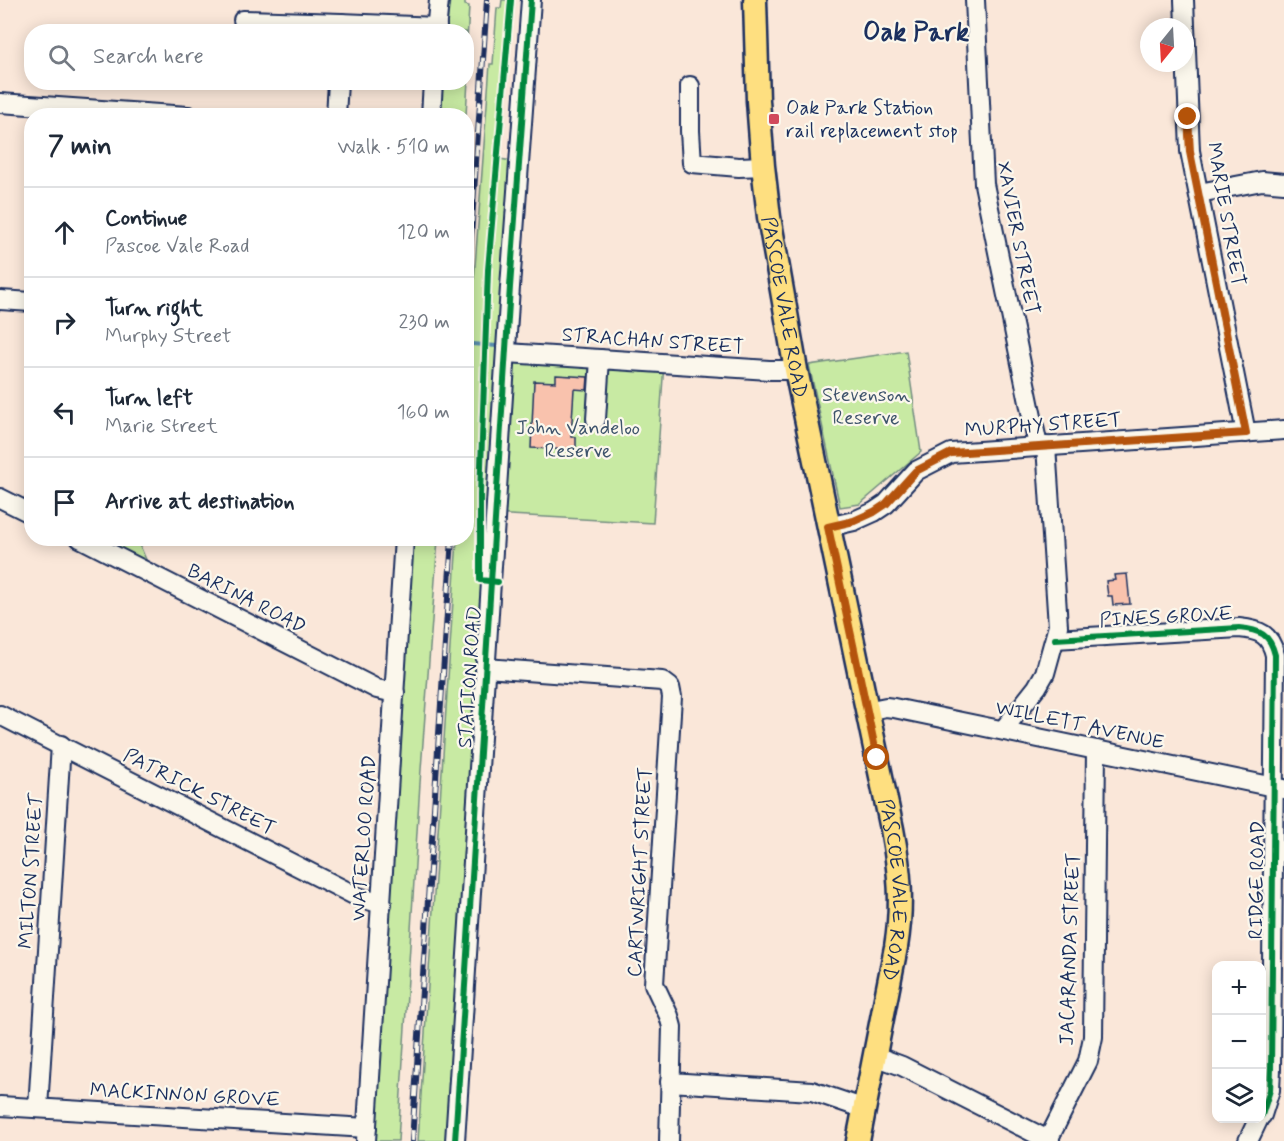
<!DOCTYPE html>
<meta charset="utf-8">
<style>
:root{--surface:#fff;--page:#f2f2f3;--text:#1f2937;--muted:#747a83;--line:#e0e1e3}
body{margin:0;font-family:Mynerve,sans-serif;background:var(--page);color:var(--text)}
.controls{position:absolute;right:18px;bottom:18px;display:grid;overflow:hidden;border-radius:12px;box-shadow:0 3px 15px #0003}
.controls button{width:54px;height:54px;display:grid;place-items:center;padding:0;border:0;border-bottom:2px solid var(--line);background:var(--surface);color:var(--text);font:30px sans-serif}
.compass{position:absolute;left:1140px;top:18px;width:54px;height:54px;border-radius:50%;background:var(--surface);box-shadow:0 3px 15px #0003;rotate:198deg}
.stop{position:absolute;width:18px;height:18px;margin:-14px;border:4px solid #b45309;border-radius:50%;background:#fff}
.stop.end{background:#b45309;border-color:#fff;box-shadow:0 2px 6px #0008}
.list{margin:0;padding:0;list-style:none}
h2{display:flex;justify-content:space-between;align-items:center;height:78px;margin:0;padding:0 24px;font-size:26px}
h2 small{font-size:20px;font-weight:400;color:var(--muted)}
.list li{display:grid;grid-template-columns:39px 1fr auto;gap:18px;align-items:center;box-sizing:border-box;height:90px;padding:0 24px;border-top:2px solid var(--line)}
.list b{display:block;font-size:22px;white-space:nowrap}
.list p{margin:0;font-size:20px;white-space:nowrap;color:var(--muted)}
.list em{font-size:20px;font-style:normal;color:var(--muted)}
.icon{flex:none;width:33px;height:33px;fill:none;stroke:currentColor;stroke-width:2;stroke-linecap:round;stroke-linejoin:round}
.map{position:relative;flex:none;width:1284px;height:1141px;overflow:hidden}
.search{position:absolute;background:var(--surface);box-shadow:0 3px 15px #0003;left:24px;top:24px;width:450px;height:66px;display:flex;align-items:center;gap:15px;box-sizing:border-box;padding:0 21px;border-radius:24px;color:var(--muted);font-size:22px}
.panel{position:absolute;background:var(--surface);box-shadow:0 3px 15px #0003;left:24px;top:108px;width:450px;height:438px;border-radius:24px}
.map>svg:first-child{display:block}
.green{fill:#c8eaa3;stroke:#728c80;stroke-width:1.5}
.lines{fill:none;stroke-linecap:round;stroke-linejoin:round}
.stream{stroke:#588cad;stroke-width:4}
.building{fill:#f9c2ad;stroke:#1b2f5e;stroke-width:1.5}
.minor-casing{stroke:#1b2f5e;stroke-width:22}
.major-casing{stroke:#1b2f5e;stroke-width:27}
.minor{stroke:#fbf7ec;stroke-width:18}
.major{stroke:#fedf80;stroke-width:22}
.rail-casing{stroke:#1b2f5e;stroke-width:6}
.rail{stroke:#fbf7ec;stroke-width:4;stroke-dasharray:11;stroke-linecap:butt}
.cycleway-casing{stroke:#fbf7ec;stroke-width:10}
.cycleway{stroke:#00873e;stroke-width:6}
.route{stroke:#b45309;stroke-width:8}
.poi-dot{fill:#d1495b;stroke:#fbf7ec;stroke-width:2}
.labels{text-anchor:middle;stroke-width:4.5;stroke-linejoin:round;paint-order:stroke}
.poi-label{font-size:20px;fill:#1b2f5e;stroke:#fbf7ec;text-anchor:start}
.street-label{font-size:20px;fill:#1b2f5e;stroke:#fbf7ec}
.park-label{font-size:20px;fill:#3e546c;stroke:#fbf7ec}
.district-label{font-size:26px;font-weight:bold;fill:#1b2f5e;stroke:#fbf7ec}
</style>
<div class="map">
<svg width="1284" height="1141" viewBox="0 0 1284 1141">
<rect width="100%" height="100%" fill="#fae7d9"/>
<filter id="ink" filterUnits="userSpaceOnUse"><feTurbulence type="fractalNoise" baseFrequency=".0167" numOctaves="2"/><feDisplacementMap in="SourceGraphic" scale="12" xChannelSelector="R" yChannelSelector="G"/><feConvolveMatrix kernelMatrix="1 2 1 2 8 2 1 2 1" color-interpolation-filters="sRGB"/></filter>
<g filter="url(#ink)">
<g class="green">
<path d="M450 0H465V5L469 6 467 43 466 32 446 31Z"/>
<path d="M502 0H513L500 159 512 161 448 1141H418L457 539 466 538 467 374 490 64H493L497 8H501Z"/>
<path d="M467 62H469L466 115 437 116 441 83 466 82Z"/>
<path d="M906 351 921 452 860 504 840 507 809 365Z"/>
<path d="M501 355 664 363 653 523 491 514Z"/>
<path d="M94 539H141V548L148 564Z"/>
<path d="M411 539H438L420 783 398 1141H373Z"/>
</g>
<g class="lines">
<path class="stream" d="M472 344 497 346"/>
</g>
<g class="building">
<path d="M556 375 588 377 587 390 574 389 571 437H576V450L531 448 534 381 556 382Z"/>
<path d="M1127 574 1130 604 1113 605 1112 596H1108L1106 581 1115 580 1114 575Z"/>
</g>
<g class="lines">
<g class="minor-casing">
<g id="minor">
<path d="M975 0 984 184 1038 446"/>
<path d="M1184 0 1190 151 1246 433"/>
<path d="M243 20 341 23"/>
<path d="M341 32V23L437 27"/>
<path d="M436 32 439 0"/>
<path d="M690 86V131L692 163 739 167 763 166"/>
<path d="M0 103 188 116"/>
<path d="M336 116 338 82"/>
<path d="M431 116 433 82"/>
<path d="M1199 193 1262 181 1284 183"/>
<path d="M0 300 32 302"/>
<path d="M507 353 769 370H796"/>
<path d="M596 419 600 359"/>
<path d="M0 498 32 514"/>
<path d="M828 527 854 521 874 512 886 504 916 471 951 453 1284 430"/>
<path d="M80 538 377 689 395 693"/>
<path d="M1055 639 1239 628C1260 630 1270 634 1275 655L1271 1069 1270 1090 1262 1115"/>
<path d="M485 668 662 681 670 687 672 697 654 984 669 1016 672 1027 669 1141"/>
<path d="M866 711 886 707 894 708 1284 789"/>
<path d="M0 715 358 897 382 904"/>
<path d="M1003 730 1037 687 1045 673 1058 626 1046 446"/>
<path d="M875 1056 902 1066 1050 1141"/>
<path d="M670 1082 812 1091 865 1109"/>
<path d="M0 1106 367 1128"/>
<path d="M38 1108 61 745"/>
<path d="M1048 1140 1088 1061 1093 1037 1096 750"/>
<path d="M366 1141 404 538"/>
<path d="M455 1141 510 287 531 0"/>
<path d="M1248 1141 1259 1118"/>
</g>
</g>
<g class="major-casing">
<g id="major">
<path id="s1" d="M755 0 758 101 763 166 769 217 796 370 892 829C900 871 903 904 896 947L858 1141"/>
</g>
</g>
<use href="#minor" class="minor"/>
<use href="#major" class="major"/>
<g class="rail-casing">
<g id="rail">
<path d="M466 310 487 0"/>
<path d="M412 1141 452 538"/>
</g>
</g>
<use href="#rail" class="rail"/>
<g class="cycleway-casing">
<g id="cycleway">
<path d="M498 582 480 580V495L488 270 511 0"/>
<path d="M1055 639 1239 628C1260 630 1270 634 1275 655L1271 1069 1270 1090 1262 1115"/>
<path d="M455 1141 510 287 531 0"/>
</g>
</g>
<use href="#cycleway" class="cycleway"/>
</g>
</g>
<g class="lines" filter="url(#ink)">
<path class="route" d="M877 758 828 527 854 521 874 512 886 504 916 471 951 453 1246 433 1190 152 1188 117"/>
</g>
<rect class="poi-dot" x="768" y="113" width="12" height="12" rx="3"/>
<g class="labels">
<g class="poi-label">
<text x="786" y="114">Oak Park Station<tspan x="786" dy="23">rail replacement stop</tspan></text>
</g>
<g class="street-label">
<text transform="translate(1227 214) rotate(80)" y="7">MARIE STREET</text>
<text transform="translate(1019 238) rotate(79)" y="7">XAVIER STREET</text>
<text dy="7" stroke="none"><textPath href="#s1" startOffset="309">PASCOE VALE ROAD</textPath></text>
<text transform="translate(653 340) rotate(4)" y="7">STRACHAN STREET</text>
<text transform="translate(1043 424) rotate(-4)" y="7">MURPHY STREET</text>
<text transform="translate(247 598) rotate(27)" y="7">BARINA ROAD</text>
<text transform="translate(1166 616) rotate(-3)" y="7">PINES GROVE</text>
<text transform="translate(469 677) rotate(-86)" y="7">STATION ROAD</text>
<text transform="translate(1080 724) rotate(12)" y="7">WILLETT AVENUE</text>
<text transform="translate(200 791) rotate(27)" y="7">PATRICK STREET</text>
<text transform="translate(363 838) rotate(-86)" y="7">WATERLOO ROAD</text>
<text transform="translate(30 871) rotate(-86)" y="7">MILTON STREET</text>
<text transform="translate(639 872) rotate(-87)" y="7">CARTWRIGHT STREET</text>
<text transform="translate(1256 880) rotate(-89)" y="7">RIDGE ROAD</text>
<text dy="7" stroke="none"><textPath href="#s1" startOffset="903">PASCOE VALE ROAD</textPath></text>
<text transform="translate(1069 949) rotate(-88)" y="7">JACARANDA STREET</text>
<text transform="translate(185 1094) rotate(3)" y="7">MACKINNON GROVE</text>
</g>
<g class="park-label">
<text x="866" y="401">Stevenson<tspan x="866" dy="23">Reserve</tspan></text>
<text x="578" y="434">John Vandeloo<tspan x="578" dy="23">Reserve</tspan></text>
</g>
<g class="district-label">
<text x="916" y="40">Oak Park</text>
</g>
</g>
</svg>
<div class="controls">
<button>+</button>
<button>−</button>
<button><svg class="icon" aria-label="layers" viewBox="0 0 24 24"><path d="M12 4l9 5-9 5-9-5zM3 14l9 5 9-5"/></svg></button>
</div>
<svg class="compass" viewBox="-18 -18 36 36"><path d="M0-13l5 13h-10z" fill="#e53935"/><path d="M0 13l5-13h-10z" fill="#747a83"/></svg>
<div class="stop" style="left:877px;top:758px"></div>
<div class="stop end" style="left:1188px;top:117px"></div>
<div class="search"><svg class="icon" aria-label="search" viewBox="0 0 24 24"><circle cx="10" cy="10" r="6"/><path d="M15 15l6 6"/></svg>Search here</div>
<section class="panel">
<h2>7 min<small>Walk · 510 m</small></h2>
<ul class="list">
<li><svg class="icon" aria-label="ahead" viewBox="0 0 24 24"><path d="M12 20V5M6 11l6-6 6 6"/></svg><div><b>Continue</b><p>Pascoe Vale Road</p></div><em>120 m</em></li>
<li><svg class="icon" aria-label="right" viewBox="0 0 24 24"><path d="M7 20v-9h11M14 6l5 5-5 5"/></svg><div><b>Turn right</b><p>Murphy Street</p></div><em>230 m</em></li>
<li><svg class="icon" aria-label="left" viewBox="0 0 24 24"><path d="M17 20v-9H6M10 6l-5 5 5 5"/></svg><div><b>Turn left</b><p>Marie Street</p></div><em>160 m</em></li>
<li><svg class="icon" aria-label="arrive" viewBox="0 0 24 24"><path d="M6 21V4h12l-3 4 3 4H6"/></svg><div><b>Arrive at destination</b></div></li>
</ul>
</section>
</div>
